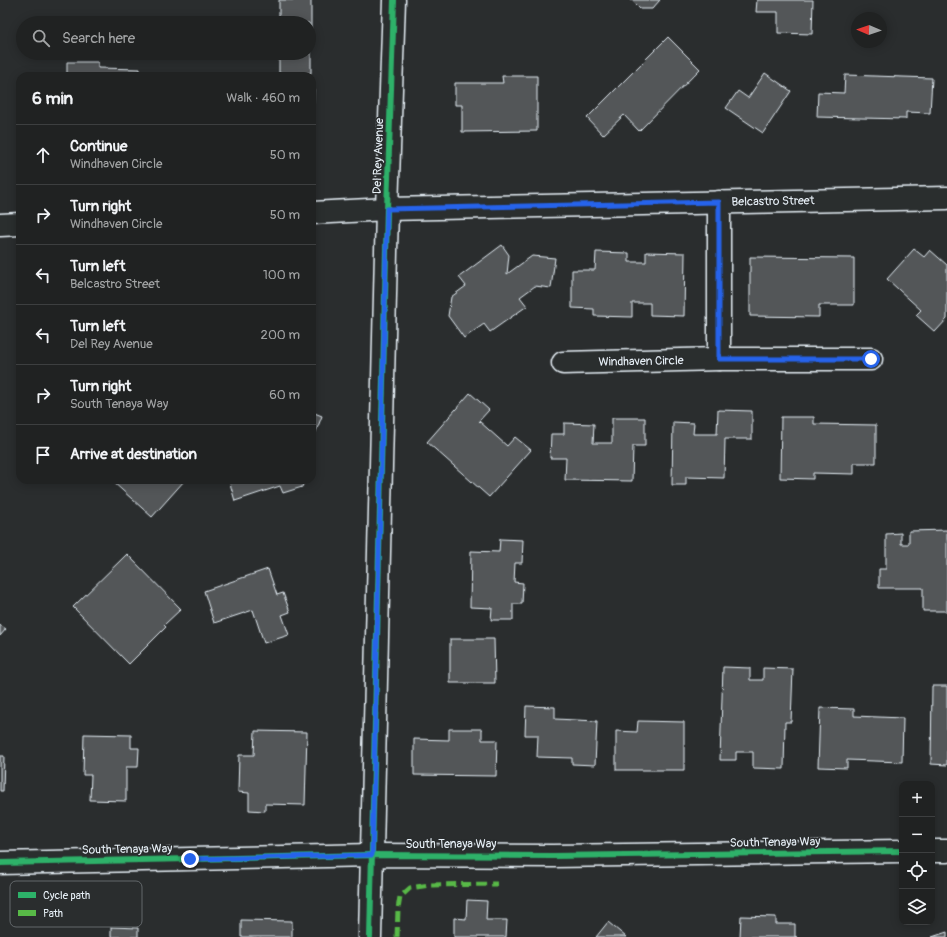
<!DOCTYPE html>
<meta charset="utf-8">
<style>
:root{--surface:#202222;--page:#2d2f2f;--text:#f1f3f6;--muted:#a2a4a5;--line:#3d3f40}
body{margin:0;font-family:Pangolin,sans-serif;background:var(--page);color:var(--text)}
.controls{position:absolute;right:12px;bottom:12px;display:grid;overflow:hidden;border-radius:8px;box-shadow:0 2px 10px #0003}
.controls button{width:36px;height:36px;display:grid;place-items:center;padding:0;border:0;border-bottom:1px solid var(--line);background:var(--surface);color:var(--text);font:20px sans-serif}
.compass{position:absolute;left:851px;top:12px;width:36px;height:36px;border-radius:50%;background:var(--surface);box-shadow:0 2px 10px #0003;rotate:272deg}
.stop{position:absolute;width:12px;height:12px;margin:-9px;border:3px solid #2563eb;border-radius:50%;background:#fff}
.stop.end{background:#2563eb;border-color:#fff;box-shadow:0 1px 4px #0008}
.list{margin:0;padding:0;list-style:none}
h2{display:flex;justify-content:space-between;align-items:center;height:52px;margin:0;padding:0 16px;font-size:17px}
h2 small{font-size:13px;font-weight:400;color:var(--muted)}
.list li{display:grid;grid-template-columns:26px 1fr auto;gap:12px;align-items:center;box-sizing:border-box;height:60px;padding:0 16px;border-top:1px solid var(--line)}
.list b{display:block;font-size:15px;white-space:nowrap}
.list p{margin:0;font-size:13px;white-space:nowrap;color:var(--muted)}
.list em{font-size:13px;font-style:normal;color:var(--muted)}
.icon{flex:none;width:22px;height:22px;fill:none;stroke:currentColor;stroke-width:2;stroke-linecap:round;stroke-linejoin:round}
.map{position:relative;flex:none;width:947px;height:937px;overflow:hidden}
.search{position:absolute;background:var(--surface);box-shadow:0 2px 10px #0003;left:16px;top:16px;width:300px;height:44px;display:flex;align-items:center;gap:10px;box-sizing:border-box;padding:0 14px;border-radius:22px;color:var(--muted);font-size:15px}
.panel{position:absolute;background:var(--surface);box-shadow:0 2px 10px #0003;left:16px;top:72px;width:300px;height:412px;border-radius:12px}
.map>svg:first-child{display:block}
.building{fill:#535759;stroke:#e8f1f8}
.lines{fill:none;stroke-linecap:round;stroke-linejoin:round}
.minor-casing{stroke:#e8f1f8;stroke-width:25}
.minor{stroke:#2a2d2e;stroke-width:22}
.quiet{stroke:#58b947;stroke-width:5;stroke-dasharray:10 5;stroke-linecap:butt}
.cycleway-casing{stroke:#2a2d2e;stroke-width:8}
.cycleway{stroke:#2db169;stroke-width:6}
.route{stroke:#2563eb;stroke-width:5}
.labels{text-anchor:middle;stroke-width:3;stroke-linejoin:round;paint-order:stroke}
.street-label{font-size:12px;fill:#e8f1f8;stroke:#2a2d2e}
.key{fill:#2a2d2e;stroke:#63686b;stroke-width:1}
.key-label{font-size:11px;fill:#e8f1f8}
</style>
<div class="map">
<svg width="947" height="937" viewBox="0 0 947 937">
<rect width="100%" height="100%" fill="#2a2d2e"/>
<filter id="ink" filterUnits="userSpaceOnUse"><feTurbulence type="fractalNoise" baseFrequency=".025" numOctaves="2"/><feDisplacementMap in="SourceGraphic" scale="8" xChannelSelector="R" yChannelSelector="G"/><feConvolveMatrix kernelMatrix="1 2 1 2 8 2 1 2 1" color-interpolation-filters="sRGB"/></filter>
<g filter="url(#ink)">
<g class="building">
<path d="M279 0H311V73H279V53H309V23H279Z"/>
<path d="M631 0H660L652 9H640Z"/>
<path d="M757 0H813L812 34 778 33V12H756Z"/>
<path d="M668 37 700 69 639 131 624 115 603 135 587 118Z"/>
<path d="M67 62H98V68L140 69V76H67Z"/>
<path d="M765 73 791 91 763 133 726 108 738 91 748 98Z"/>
<path d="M845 75 932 78 930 113 906 112V119L817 117 818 92 844 93Z"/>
<path d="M502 76H537V131L462 132V105H455V83H503Z"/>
<path d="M312 89H314L313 121H312Z"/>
<path d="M502 245 509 255 507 274 532 256 555 258 551 288 535 286 520 297 527 306 490 332 484 324 464 338 448 316 451 297 466 286 459 277Z"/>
<path d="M914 249 924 257 930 250 947 265V319L935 332 916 315 921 310 887 279Z"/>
<path d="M596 252 629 253V262H646V252L685 253 684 316 650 315V303H632V317L594 316V309L572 308V270H595Z"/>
<path d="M750 257 854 258V305H819V317L750 316Z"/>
<path d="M470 393 489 410 479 421 507 446 515 437 531 450 489 497 427 442Z"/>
<path d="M718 410 752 411V439H725L724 478 686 477V485H672L673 422 694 423 693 434H717Z"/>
<path d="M312 412 322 416 312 442Z"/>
<path d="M781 417H814V424L876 425V463H854V474L813 473V479L780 478Z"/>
<path d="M612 418H645V446H633L632 481 565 480 566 458H550L551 434H564V423L594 424 593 443H612Z"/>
<path d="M114 480H185L152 517 112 481Z"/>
<path d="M229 480H305L302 487 283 493 280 486 235 501Z"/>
<path d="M947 530V611H923V588H879V569H886V534L901 533V544H909V531Z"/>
<path d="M500 539 523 540 522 563H515L514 582 523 583 522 604H513V620H491L492 608 470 607 471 551 499 552Z"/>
<path d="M127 554 181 609 164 625 166 627 129 664 73 607Z"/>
<path d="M268 569 277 595 283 593 290 612 282 615 289 635 264 643 253 610 214 623 204 591Z"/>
<path d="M0 625 6 629 0 636Z"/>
<path d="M450 639H494L495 683H450Z"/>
<path d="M723 667 750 668V680H763V668L793 669 791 722H785L784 769 753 768V752H736V760H720Z"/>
<path d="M932 686H947V765L931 764Z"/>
<path d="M526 706 555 707V719L597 721 595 765 572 764V758L537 757 538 735H525Z"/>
<path d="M820 708 854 709V716L903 718 902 762 847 760V768L818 767Z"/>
<path d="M638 721 684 722V770H616V731L637 732Z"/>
<path d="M449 729H482V740H497L496 776 414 775V739L449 740Z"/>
<path d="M255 731 307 732 305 805 265 804V811L249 810V793L238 792 239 755H254Z"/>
<path d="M84 734 131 735V748H139L138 767H126V801L90 800 91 775H83Z"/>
<path d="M0 756H4L3 791H0Z"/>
<path d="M467 900 487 901 486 920H507L506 937H454V918L466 919Z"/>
<path d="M741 916 776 917V924H795V937H797H740Z"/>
<path d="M241 920 292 921V937H241Z"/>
<path d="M608 922 626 937H596Z"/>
<path d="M111 927 138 928V937H111Z"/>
<path d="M947 932V937H932Z"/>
</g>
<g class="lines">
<g class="minor-casing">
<g id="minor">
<path d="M312 213 387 209 947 198"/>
<path d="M0 225 20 224"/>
<path d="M719 359V202"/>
<path d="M563 363 719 359H871"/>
<path d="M932 851H947"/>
<path d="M0 863 372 855 553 856 902 851"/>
<path d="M370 937 387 209 394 0"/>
</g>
</g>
<use href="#minor" class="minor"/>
<path class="quiet" d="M397 937 398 909 400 897 410 888 429 885 497 884"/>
<g class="cycleway-casing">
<g id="cycleway">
<path d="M0 863 372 855 553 856 902 851"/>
<path d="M370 937 387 209 394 0"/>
</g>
</g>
<use href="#cycleway" class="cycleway"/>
</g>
</g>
<g class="lines" filter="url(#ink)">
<path class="route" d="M190 859 372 855 387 209 719 202V359H871"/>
</g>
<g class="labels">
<g class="street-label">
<text transform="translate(378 156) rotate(-88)" y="4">Del Rey Avenue</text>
<text transform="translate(773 201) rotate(-1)" y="4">Belcastro Street</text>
<text transform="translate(641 361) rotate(-1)" y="4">Windhaven Circle</text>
<text transform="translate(775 842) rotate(-1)" y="4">South Tenaya Way</text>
<text x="451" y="848">South Tenaya Way</text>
<text transform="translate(127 849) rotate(-1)" y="4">South Tenaya Way</text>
</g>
</g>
<rect x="10" y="881" width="132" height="46" rx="6" class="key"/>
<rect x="18" y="892" width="18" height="6" fill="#2db169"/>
<rect x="18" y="910" width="18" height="6" fill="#58b947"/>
<g class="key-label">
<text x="43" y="899">Cycle path</text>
<text x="43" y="917">Path</text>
</g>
</svg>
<div class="controls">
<button>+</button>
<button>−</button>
<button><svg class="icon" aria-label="locate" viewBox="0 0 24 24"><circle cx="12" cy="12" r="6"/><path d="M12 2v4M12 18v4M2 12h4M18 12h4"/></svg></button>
<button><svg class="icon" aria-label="layers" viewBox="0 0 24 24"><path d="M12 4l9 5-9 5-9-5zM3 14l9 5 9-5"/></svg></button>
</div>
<svg class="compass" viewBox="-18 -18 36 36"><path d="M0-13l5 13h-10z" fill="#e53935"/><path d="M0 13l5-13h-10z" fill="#a2a4a5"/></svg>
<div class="stop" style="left:871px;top:359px"></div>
<div class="stop end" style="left:190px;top:859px"></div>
<div class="search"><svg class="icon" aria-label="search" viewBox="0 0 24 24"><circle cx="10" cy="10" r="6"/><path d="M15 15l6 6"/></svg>Search here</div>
<section class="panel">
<h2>6 min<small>Walk · 460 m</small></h2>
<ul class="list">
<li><svg class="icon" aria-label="ahead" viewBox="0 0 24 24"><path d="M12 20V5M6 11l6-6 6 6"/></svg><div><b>Continue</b><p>Windhaven Circle</p></div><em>50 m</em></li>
<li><svg class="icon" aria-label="right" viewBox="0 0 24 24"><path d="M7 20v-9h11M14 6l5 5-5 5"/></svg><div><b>Turn right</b><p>Windhaven Circle</p></div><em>50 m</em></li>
<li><svg class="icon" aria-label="left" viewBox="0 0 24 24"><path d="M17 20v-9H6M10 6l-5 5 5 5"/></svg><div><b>Turn left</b><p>Belcastro Street</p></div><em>100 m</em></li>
<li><svg class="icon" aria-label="left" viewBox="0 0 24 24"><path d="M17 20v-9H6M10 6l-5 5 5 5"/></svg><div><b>Turn left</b><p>Del Rey Avenue</p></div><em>200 m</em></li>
<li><svg class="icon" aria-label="right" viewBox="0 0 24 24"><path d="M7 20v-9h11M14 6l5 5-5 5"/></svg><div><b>Turn right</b><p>South Tenaya Way</p></div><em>60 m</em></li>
<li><svg class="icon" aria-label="arrive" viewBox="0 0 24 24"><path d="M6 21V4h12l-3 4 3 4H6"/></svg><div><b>Arrive at destination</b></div></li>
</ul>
</section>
</div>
